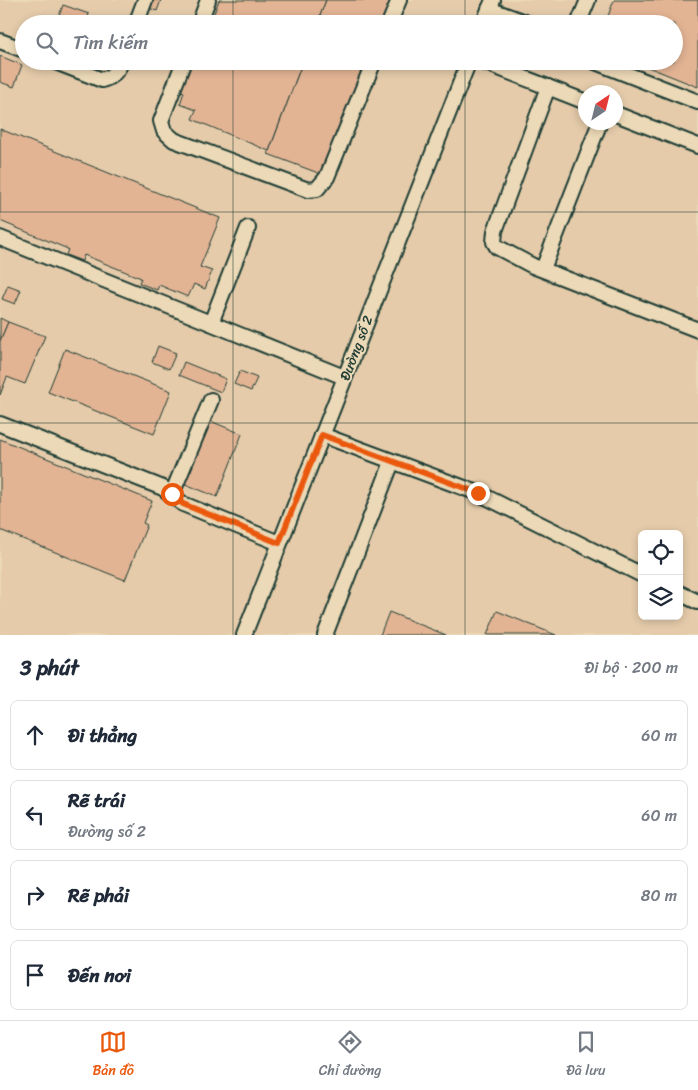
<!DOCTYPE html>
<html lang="vi">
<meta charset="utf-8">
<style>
:root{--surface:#fff;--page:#f6f6f7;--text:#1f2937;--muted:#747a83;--line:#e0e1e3;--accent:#ea580c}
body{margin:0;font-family:Sriracha,sans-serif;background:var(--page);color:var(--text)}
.controls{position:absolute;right:15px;bottom:15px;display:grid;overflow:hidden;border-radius:8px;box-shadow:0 2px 8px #0003}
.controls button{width:45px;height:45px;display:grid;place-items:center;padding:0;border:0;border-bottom:1px solid var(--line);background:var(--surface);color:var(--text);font:25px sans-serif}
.compass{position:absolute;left:578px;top:85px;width:45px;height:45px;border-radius:50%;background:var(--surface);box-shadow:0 2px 8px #0003;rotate:35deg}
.stop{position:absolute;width:15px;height:15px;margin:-11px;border:4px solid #ea580c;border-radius:50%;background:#fff}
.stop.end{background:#ea580c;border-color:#fff;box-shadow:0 1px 5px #0008}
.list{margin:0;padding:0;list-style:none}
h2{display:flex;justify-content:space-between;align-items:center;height:65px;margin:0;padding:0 20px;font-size:21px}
h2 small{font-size:16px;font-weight:400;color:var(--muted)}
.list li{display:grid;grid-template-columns:32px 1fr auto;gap:15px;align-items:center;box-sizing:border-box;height:70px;margin:0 10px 10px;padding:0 10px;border:1px solid var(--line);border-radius:8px}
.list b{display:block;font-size:19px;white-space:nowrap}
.list p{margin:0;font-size:16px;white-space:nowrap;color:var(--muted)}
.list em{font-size:16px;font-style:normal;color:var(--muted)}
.icon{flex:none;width:28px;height:28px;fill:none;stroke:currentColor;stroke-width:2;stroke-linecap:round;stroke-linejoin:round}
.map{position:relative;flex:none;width:698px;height:635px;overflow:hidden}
.search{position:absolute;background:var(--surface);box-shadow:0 2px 8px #0003;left:15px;right:15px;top:15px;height:55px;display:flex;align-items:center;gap:12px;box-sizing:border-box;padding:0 18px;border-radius:28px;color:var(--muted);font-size:19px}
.sheet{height:385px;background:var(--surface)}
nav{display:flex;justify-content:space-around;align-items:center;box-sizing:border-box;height:70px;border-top:1px solid var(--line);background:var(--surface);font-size:14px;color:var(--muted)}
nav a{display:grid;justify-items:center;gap:2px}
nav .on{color:var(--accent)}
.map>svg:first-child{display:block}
.built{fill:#e5cbaa;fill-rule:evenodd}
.building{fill:#e3b494;stroke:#1f3d34}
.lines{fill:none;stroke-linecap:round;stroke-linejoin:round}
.minor-casing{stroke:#1f3d34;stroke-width:18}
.minor{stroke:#ecd9b7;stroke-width:14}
.route{stroke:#ea580c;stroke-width:6}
.grid{fill:none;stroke:#1f3d34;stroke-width:1;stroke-opacity:0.55}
.labels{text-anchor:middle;stroke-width:4;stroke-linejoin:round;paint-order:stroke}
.street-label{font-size:14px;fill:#1f3d34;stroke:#ecd9b7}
</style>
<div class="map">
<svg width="698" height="635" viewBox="0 0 698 635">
<rect width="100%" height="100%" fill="#ecd9b7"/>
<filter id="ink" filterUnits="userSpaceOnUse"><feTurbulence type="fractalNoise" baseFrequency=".02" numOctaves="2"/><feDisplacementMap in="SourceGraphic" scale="10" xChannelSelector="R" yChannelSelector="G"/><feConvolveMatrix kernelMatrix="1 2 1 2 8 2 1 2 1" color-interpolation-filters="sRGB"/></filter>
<g filter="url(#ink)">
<path class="built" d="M0 0H698V635H0ZM24 24H674V61H24ZM586 92H616V122H586ZM642 534H679V616H642Z"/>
<g class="building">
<path d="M147 0H161L157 11 144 6Z"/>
<path d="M219 0H326L317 24H210Z"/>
<path d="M326 0H392L384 24H317Z"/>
<path d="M614 0H698V87L633 61H674V24H605Z"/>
<path d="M63 5 89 14 85 24H56Z"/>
<path d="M0 56 22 65 14 87 0 82Z"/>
<path d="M186 61H303L269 151 192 119 196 110 180 104 184 92 176 89Z"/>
<path d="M303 61H369L326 176 268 154Z"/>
<path d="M0 129 220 218 200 267 212 271 205 289 194 284 188 297 159 285 157 290 139 283 141 278 84 255 82 261 66 255 68 249 0 221Z"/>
<path d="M8 285 21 290 15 304 2 299Z"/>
<path d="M0 318 8 322 0 341Z"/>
<path d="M8 322 45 336 25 384 7 377 0 395V341Z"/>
<path d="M158 346 176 353 169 369 152 362Z"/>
<path d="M65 349 171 391 154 434 48 392Z"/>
<path d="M184 362 226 379 221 392 179 375Z"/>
<path d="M240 371 257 378 251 391 234 384Z"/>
<path d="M208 420 242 434 217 497 183 483Z"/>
<path d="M0 439 152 501 143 523 147 525 125 580 0 530Z"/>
<path d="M497 611 556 635H487Z"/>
<path d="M389 612 446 635H380Z"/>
</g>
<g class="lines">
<g class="minor-casing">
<g id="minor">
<path d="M489 9 530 24"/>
<path d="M136 24 145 0"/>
<path d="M199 24 208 0"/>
<path d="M389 24 399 0"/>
<path d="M483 24 493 0"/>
<path d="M578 24 588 0"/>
<path d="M0 41 24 50"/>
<path d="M53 61 102 80C113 77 117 71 122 61"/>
<path d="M184 61 161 121 164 131 174 140 308 190 317 189 327 177 374 61"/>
<path d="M481 61 586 102"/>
<path d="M593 61 698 102"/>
<path d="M548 87 495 231 494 242 497 247 533 266 698 330"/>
<path d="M616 114 698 146"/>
<path d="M0 238 344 377"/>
<path d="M543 269 600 122"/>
<path d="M211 323 248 228"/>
<path d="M0 424 163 488 183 504 279 543"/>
<path d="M322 435 478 493 642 575"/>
<path d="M172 494 211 400"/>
<path d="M679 593 698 602"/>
<path d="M244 635 469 61"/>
<path d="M325 635 392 462"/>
</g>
</g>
<use href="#minor" class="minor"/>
</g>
</g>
<g class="lines" filter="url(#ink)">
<path class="route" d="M172 494 183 504 279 543 322 435 478 493"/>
</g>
<path class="grid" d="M233 0V24M465 0V24M233 61V635M465 61V635M0 212H698M0 423H698"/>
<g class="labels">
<g class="street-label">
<text transform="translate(356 348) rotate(-69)" y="5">Đường số 2</text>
</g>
</g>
</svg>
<div class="controls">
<button><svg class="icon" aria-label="locate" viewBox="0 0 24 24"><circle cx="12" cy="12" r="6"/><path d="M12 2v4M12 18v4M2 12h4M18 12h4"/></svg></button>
<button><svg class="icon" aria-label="layers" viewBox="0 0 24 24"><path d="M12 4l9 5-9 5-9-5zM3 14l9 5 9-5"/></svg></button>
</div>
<svg class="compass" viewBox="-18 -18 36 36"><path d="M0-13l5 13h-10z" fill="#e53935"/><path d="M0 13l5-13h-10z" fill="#747a83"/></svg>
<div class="stop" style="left:172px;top:494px"></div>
<div class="stop end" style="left:478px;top:493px"></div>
<div class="search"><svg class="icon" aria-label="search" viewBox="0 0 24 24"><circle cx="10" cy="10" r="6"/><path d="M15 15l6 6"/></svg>Tìm kiếm</div>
</div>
<section class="sheet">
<h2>3 phút<small>Đi bộ · 200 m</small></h2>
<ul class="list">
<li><svg class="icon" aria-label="ahead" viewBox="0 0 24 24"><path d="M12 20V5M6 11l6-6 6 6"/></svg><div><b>Đi thẳng</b></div><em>60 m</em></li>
<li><svg class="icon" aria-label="left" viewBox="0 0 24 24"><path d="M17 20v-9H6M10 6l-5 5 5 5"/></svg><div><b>Rẽ trái</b><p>Đường số 2</p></div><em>60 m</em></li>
<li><svg class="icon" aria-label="right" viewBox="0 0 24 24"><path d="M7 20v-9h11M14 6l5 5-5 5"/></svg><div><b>Rẽ phải</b></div><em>80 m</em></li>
<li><svg class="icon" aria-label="arrive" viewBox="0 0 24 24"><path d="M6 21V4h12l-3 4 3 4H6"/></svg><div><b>Đến nơi</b></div></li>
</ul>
</section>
<nav>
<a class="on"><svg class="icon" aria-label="map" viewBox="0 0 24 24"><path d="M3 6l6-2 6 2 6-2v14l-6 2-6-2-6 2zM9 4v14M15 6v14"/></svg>Bản đồ</a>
<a><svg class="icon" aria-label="directions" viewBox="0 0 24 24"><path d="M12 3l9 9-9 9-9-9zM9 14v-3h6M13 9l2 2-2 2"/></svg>Chỉ đường</a>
<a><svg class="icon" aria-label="saved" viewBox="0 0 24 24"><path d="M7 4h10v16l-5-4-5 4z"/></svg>Đã lưu</a>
</nav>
